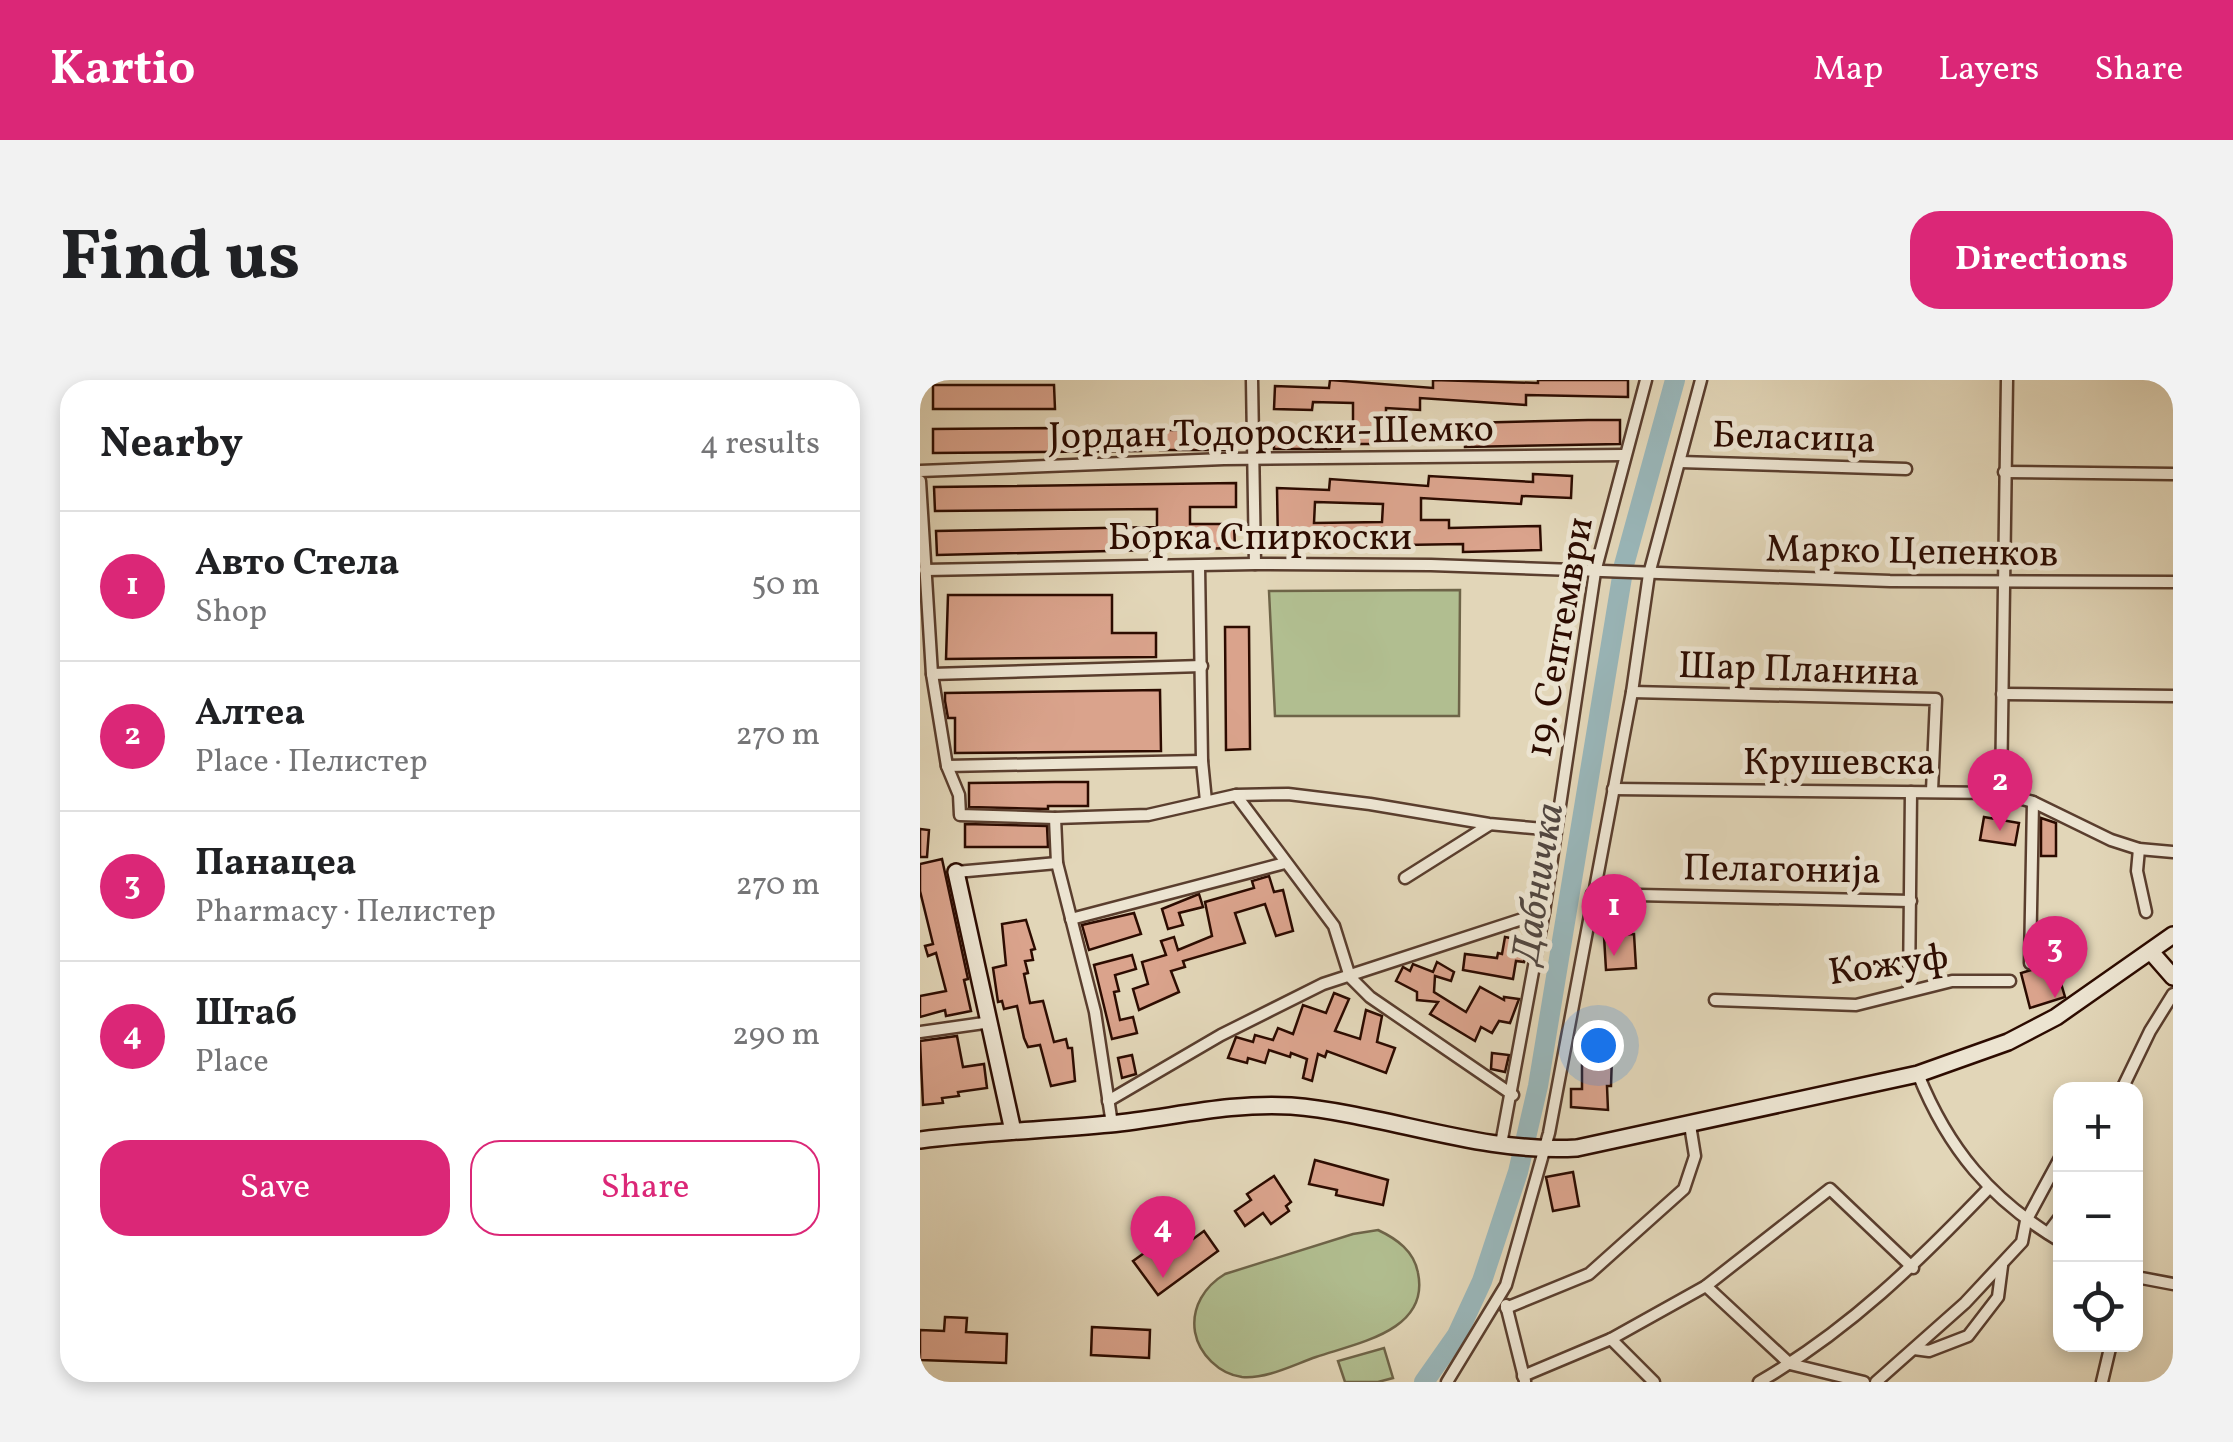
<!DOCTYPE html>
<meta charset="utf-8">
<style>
:root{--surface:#fff;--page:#f2f2f2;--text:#202124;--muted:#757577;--line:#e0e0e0;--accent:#db2777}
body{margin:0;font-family:Vollkorn,serif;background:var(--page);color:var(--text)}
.controls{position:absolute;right:30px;bottom:30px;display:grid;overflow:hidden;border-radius:20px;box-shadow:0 5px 15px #0003}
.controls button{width:90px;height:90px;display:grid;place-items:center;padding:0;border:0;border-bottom:2px solid var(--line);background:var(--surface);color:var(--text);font:50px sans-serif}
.you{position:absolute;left:678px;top:665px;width:35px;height:35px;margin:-25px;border:8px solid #fff;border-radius:50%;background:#1a73e8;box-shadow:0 0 0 15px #1a73e833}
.badge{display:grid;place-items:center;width:65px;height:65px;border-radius:50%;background:var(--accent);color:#fff;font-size:32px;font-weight:700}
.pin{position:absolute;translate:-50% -82px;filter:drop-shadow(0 2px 5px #0008)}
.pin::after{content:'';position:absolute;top:52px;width:35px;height:30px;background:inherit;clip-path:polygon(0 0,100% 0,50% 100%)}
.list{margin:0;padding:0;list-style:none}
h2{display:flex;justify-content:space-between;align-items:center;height:130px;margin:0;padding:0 40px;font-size:42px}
h2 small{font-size:32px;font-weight:400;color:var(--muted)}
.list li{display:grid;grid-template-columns:65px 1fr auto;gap:30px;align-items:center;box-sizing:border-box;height:150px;padding:0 40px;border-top:2px solid var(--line)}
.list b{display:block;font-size:38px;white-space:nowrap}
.list p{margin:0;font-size:32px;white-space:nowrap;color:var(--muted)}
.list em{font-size:32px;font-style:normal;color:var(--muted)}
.actions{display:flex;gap:20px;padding:30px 40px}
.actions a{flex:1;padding:22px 0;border:2px solid var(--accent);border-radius:30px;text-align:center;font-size:35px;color:var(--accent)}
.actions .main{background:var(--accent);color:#fff}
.icon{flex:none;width:55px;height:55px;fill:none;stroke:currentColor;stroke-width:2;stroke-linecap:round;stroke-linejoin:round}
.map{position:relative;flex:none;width:1253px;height:1002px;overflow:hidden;border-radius:30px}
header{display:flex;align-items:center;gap:60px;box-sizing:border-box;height:140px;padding:0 50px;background:var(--accent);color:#fff}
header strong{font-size:48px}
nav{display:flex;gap:55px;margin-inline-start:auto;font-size:35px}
.intro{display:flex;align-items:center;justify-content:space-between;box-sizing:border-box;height:240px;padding:0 60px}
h1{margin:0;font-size:70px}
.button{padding:25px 45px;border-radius:30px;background:var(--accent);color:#fff;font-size:35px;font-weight:700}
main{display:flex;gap:60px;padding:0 60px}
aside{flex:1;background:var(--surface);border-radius:30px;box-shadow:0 5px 15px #0003}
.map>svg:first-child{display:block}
.green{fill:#b1be90;stroke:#6e6448;stroke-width:2.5}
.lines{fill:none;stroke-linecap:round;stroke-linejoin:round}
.river{stroke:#99b6b9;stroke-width:20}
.building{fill:#daa38c;stroke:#2c0b00;stroke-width:2.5;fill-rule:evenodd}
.street-casing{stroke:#5a3e2e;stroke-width:15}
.secondary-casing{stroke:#2c0b00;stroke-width:20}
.street{stroke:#ece4d1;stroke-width:10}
.secondary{stroke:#ece4d1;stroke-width:15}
.labels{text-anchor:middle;stroke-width:10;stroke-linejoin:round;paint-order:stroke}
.street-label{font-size:38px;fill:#2c0b00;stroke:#ece4d1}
.water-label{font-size:40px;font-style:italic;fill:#524741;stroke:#ece4d1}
</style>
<header>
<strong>Kartio</strong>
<nav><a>Map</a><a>Layers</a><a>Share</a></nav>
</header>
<div class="intro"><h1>Find us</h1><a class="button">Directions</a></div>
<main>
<aside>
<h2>Nearby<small>4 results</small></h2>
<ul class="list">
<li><span class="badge">1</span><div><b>Авто Стела</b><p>Shop</p></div><em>50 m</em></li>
<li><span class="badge">2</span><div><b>Алтеа</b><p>Place · Пелистер</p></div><em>270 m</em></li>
<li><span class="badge">3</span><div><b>Панацеа</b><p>Pharmacy · Пелистер</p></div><em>270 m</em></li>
<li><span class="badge">4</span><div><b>Штаб</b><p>Place</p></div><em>290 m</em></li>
</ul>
<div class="actions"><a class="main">Save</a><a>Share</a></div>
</aside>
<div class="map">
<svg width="1253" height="1002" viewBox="0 0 1253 1002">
<rect width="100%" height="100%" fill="#e2d6b8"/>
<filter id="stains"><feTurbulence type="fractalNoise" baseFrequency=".002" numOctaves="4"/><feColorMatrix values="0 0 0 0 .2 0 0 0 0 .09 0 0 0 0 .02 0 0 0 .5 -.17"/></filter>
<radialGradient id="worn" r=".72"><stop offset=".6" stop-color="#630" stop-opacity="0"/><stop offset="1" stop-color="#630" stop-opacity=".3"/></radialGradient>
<g class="green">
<path d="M540 210 539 336H355L349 211Z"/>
<path d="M458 850C477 859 494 871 498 893 510 951 437 963 396 977 373 985 347 999 322 997 299 994 279 974 275 952 271 927 285 906 305 894L433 854Z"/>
<path d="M464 968 473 998 458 1002H425L418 981Z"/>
</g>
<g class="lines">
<path class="river" d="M504 1002 537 955 562 901 598 792 618 706 704 185 755 0"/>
</g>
<g class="building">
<path d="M410 0 513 8V0L618 3V0H708V17L606 15V25L500 18V30L466 28V64H420V69H354V49H433V23L393 22 392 30 354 29 355 6 409 8Z"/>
<path d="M13 5H134L135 29H13Z"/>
<path d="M668 40H700V64L545 67V43Z"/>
<path d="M135 48V51L221 52V71L13 73V49Z"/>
<path d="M239 50H309L310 70H240Z"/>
<path d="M613 94 652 96 651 118 602 116 601 124 501 118V140H529V148L620 146 621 170 543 172V164L358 167 357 108 409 110 410 99 508 106 509 96 613 102ZM395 122 463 124 462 142 394 143Z"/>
<path d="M316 103V127H270V144H314L315 168 17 175 16 151 237 147V129L15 131 14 107Z"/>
<path d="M28 215H192V253H236V277L26 279Z"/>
<path d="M305 247H329L330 369 306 370Z"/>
<path d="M240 310 241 371 35 373V338H28L25 321V313Z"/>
<path d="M135 402H168V426H128V429L49 427V403Z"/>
<path d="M1064 437 1099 443 1095 465 1060 460Z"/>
<path d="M1121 438 1136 443V476H1121Z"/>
<path d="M45 444 127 446 128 467H45Z"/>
<path d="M0 449 9 450 7 477H0Z"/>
<path d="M22 479 48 599 44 600 51 631 26 636 25 630 0 637V616L26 611 16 573 8 576 5 566 13 564 0 511V484Z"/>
<path d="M349 496 354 512 363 510 373 551 356 556 345 524 315 533 325 563 263 581 265 587 251 591 259 612 219 630 213 609 228 604 222 582 246 575 241 561 254 557 258 570 292 556 285 522 334 508 332 501Z"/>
<path d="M279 514 283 527 259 533 263 545 248 549 242 529Z"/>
<path d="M214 533 221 554 169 570 162 545Z"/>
<path d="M106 540 115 569 111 570 113 580 105 581 108 593 104 594 110 623 123 621 134 662 146 659 148 668H152L155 701 131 706 120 665 108 667 104 658 97 626 84 629 82 621 78 622 73 588 86 585 82 544Z"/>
<path d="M714 554 716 588 686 590 684 556Z"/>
<path d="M585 557 608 561 604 582 596 581 593 599 543 590 545 574 577 578 578 573 582 574Z"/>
<path d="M212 575 216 589 195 595 199 611 194 612 200 640 213 637 217 653 192 659 174 585Z"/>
<path d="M517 582 534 592 531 601 515 596 514 612 546 632 560 607 584 620V617L599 619 590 643 579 641 572 653 561 647 555 661 510 634 518 622 497 620V612L476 601 483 587 490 591 493 584 513 592Z"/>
<path d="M1135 583 1145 617 1110 628 1101 593Z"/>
<path d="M414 613 429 619 415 651 440 659 446 630 462 636 457 662 475 668 466 693 407 671 405 677 398 674 392 701 383 698 387 679 371 673 370 677 349 670 345 683 328 678 327 683 308 678 316 657 333 662 335 655 353 660 358 648 373 654 383 625 406 633Z"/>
<path d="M37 656 43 687 64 684 67 708 38 712 39 716 22 718 23 723 3 725 0 661Z"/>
<path d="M677 664 696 665V676H692L691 706H687L688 730 651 727V709H662V672H677Z"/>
<path d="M572 673 589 675 585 692 571 689Z"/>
<path d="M212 675 216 694 202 698 198 678Z"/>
<path d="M395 780 468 800 463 825 416 815 417 810 389 804Z"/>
<path d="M653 792 659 826 633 831 626 797Z"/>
<path d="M354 796 371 822 366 826 369 831 351 844 343 833 325 846 315 831 331 820 327 814Z"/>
<path d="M284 851 298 871 238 915 213 881 241 861 251 875Z"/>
<path d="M25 937 47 938 46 952 87 954 86 983 0 980V950L24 951Z"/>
<path d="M172 947 230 950 229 978 171 975Z"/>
</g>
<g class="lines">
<g class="street-casing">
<g id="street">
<path d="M332 0 335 184"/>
<path d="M760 82 986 89"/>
<path d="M0 91 304 79 704 75"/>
<path d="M1084 92 1253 94"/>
<path d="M0 101 12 294 27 386 39 415 40 435 135 438 228 435 316 415 368 414 450 424 569 444 635 450"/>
<path d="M279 186 282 381 286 421"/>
<path d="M5 190 335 184 511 185 970 201 1253 202"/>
<path d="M12 294 282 286"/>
<path d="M712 312 1016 319 1012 411"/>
<path d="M1082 314 1253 316"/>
<path d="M27 386 282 381"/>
<path d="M693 409 1081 413 1113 422 1191 460 1219 469 1253 472"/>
<path d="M1081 413 1087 0"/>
<path d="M316 415 414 546 430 597 450 617 593 715"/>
<path d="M135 438 137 483 175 632 192 744"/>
<path d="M1219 469 1217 491 1226 532"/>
<path d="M36 492 137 483"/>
<path d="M485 498 569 445"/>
<path d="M672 514 991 521"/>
<path d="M151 539 365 483"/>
<path d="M1110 583 1113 422"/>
<path d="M989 610 991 412"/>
<path d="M795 620 936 625 1032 601H1090"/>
<path d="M0 652 71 642"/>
<path d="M998 694C1028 769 1071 820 1140 861"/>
<path d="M1202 709 1230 651 1253 614"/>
<path d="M188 721 301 655 403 604 624 532"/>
<path d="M581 764 624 532 675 192 726 0"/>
<path d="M1128 853 1140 837"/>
<path d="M1216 897 1253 904"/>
<path d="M786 906 870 984 944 1002"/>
<path d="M586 925 605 1001"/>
<path d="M586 928 669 894 764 809 775 776 770 745"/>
<path d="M691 959 734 1002"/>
<path d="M994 969 1009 971 1048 956 1078 917 1082 886"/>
<path d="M603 996 691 959 786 906 910 809 993 888"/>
<path d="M527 1002 586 905 629 753 712 312 729 194 781 0"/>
<path d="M839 1002C929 950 998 882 1069 808"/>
<path d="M956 1002 1045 923 1102 862 1106 841 1140 778"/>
<path d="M1182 1002 1191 964"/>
</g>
</g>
<g class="secondary-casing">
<g id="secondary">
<path d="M36 492 93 751"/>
<path d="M1232 573 1253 597"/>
<path d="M0 760C63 752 127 750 190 744 250 738 311 722 371 726 467 734 560 774 657 768L998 694 1088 662 1136 637 1253 555"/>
</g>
</g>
<use href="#street" class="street"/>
<use href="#secondary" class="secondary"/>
</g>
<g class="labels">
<g class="street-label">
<text transform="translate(351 51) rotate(-1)" y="13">Јордан Тодороски-Шемко</text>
<text transform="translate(874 56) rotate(2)" y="13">Беласица</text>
<text x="340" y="169">Борка Спиркоски</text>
<text transform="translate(992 170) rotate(1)" y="13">Марко Цепенков</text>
<text transform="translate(638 257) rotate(-80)" y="13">19. Септември</text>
<text transform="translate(879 288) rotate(2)" y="13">Шар Планина</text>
<text x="919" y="394">Крушевска</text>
<text transform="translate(862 488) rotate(1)" y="13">Пелагонија</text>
<text transform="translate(968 583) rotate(-8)" y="13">Кожуф</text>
</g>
<g class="water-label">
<text transform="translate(616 503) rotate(-81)" y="14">Дабничка</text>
</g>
</g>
<rect width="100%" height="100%" filter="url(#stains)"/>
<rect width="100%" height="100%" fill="url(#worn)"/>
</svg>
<div class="controls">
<button>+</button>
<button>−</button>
<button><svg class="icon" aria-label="locate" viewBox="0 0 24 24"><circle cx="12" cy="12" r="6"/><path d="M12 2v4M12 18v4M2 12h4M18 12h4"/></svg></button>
</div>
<div class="you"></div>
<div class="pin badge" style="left:694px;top:576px">1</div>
<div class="pin badge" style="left:1080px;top:451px">2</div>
<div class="pin badge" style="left:1135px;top:618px">3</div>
<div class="pin badge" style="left:243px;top:898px">4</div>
</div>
</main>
